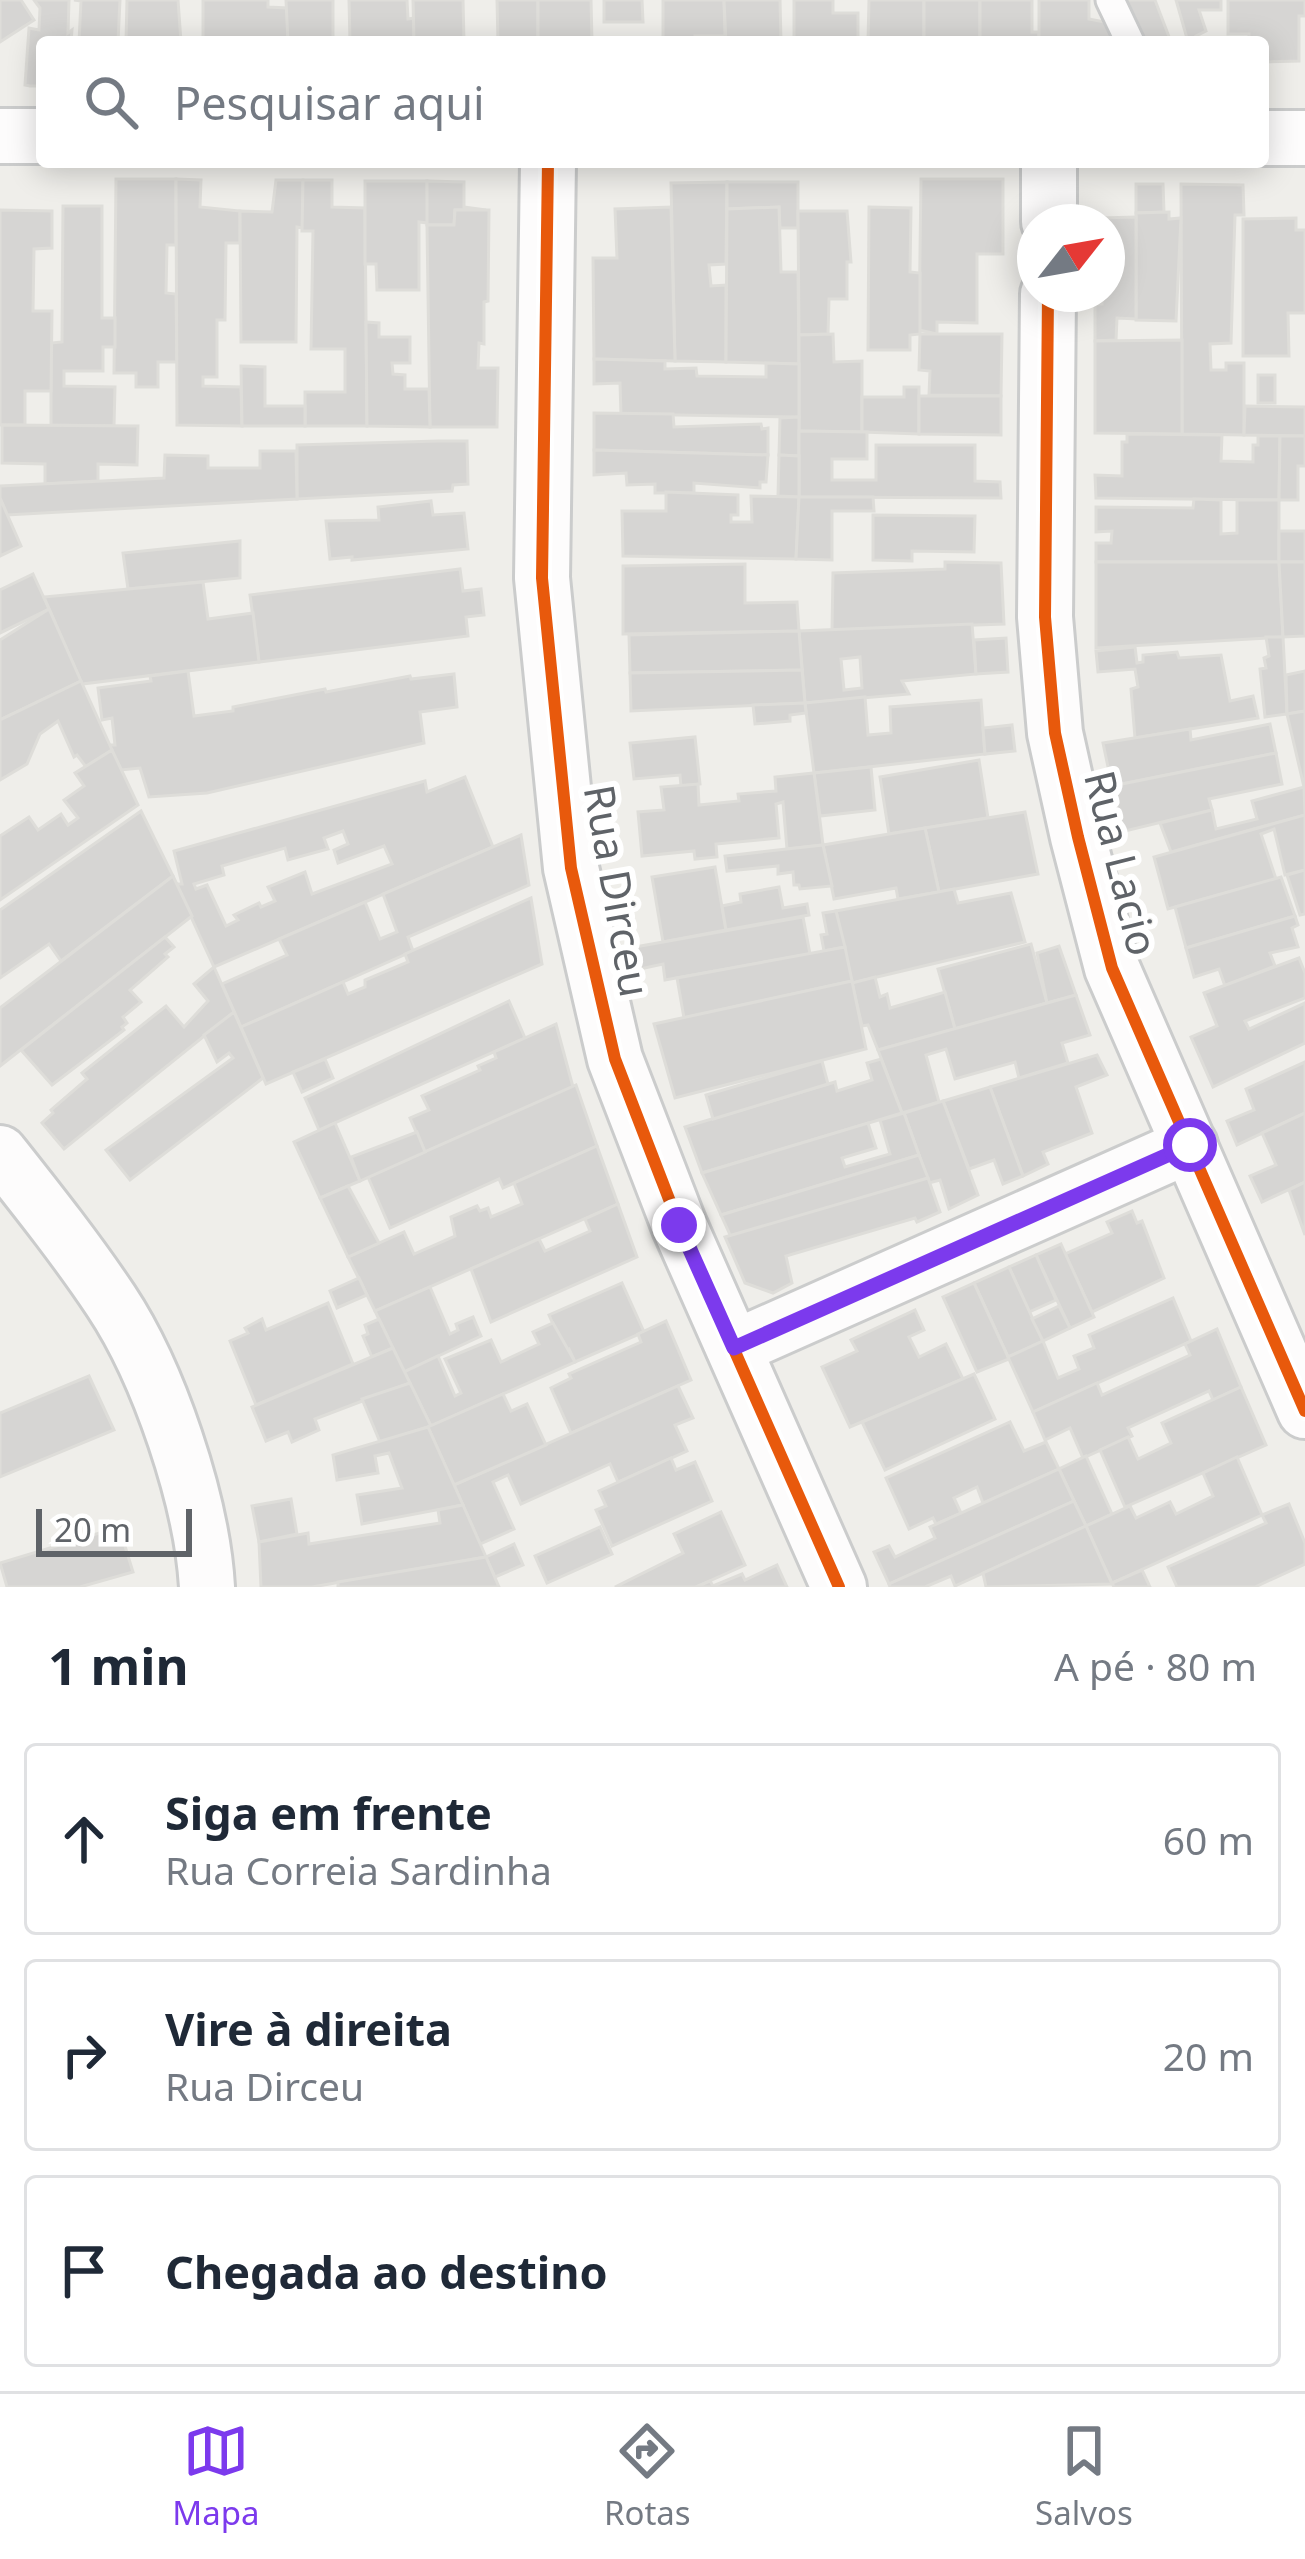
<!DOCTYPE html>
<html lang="pt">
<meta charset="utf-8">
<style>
:root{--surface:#fff;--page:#f6f6f7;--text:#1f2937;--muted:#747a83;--line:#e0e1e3;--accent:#7c3aed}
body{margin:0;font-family:"Noto Sans",sans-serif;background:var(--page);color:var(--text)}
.compass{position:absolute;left:1017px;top:204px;width:108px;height:108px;border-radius:50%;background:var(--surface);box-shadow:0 6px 30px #0003;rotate:59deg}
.scale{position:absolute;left:36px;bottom:30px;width:156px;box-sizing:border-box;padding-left:12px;border:6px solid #5f6368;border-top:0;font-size:33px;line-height:42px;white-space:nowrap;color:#5f6368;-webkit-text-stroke:9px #fff;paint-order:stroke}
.stop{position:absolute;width:36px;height:36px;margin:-27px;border:9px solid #7c3aed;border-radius:50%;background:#fff}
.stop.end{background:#7c3aed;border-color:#fff;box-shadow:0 3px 12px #0008}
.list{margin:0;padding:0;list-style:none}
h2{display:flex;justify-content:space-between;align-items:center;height:156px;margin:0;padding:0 48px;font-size:51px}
h2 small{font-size:39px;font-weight:400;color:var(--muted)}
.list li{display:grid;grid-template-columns:78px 1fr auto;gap:36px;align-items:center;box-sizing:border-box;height:192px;margin:0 24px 24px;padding:0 24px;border:3px solid var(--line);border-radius:12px}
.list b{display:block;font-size:45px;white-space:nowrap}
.list p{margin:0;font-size:39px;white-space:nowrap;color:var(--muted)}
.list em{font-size:39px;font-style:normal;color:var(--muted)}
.icon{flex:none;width:66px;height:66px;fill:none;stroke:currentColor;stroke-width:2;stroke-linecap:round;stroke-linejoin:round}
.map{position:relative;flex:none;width:1305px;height:1587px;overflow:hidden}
.search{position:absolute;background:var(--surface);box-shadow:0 6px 30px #0003;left:36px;right:36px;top:36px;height:132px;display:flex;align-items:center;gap:30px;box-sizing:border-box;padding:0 42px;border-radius:12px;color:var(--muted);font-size:45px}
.sheet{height:804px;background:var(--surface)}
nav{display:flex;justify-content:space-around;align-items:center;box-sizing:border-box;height:168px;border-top:3px solid var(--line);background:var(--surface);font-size:33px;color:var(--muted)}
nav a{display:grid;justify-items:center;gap:6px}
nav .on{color:var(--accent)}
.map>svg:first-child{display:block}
.building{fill:#d6d5d3;stroke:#deddd9;stroke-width:3;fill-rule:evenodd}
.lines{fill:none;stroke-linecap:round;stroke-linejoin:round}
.service-casing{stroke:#cbcccc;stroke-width:33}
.minor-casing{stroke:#cbcccc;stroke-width:60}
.service{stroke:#fdfcfc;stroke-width:27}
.minor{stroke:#fdfcfc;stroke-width:54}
.cycleway-casing{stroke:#fff;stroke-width:20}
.cycleway{stroke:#e8590c;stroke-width:12}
.route{stroke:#7c3aed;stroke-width:15}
.labels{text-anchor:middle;stroke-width:12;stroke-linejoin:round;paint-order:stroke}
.street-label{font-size:42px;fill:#5f6368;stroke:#fff}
</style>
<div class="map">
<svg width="1305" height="1587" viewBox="0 0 1305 1587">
<rect width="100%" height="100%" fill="#efeeea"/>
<g class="building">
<path d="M0 0H21L34 20 0 42Z"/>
<path d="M34 0H69L68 33 72 30 71 42H42V86H30L25 85 29 28 39 30 40 8Z"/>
<path d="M74 0H120L118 42H79L81 1Z"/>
<path d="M127 0H178L181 42H126Z"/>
<path d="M203 0H268V7L287 8 288 42H203Z"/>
<path d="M286 0H333V42H288Z"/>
<path d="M349 0H407L408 19 414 18V42H350Z"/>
<path d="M413 0H463L464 42H414Z"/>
<path d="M497 0H538V42H498Z"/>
<path d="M538 0H591L592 42H538Z"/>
<path d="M604 0H642L643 22H604Z"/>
<path d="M663 0H724L725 36H695V42H663Z"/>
<path d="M724 0H780L781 42H726Z"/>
<path d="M794 0H833V13H858V42H794Z"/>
<path d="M869 0H924V42H868Z"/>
<rect x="924" y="0" width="56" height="42"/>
<path d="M980 0H1032V32H1039V42H980Z"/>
<path d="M1039 0H1089V19L1110 23 1120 42H1039Z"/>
<path d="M1129 0H1155L1171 42H1141L1123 2Z"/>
<path d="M1176 0H1221V10H1199L1206 31 1196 36 1198 42H1188Z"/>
<path d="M1228 0H1305V16H1299V61L1263 62V42H1249V34H1228Z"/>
<path d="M116 179H176V245H167L166 293 176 294 177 362H158V387H136V373H114Z"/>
<path d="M176 179 201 180 200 207 240 211V243H226L225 320H217V377H203V386L241 387 242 426 177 425Z"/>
<path d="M921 179H1003V254H977V323L937 322V334L919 330Z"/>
<path d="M276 180H303V228L297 227 296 342H241L240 211 272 212Z"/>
<path d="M303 180H332V207L365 208 367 426H305V392H345V349H311L313 231H302Z"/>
<path d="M365 181H427L428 223 419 222V290H377L376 264H365Z"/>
<path d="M427 181 464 182V207L486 210H455L454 225H427Z"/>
<path d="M727 182 726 264 709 265 711 286 726 285V362L675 361 671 183Z"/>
<path d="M727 182H798V228H780L779 207 727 209Z"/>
<path d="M1136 184H1163L1164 212 1136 213Z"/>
<path d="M1181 184 1243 185 1244 215H1235L1231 343 1210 344 1211 370H1226V363H1244V435L1182 434Z"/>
<path d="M63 206H102V318H115V347H103V371H64V386L115 387 114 426 51 425V343L62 342Z"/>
<path d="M671 207 675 361 594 359 593 258H617L615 209Z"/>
<path d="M779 207 781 272H798L799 364 726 362 727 209Z"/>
<path d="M869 207 911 208 910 272 920 273V334L910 335V350H868Z"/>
<path d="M0 210 52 211V248L34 249 33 311H52L51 391H25V425H0Z"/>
<path d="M455 210H489L488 301 484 302V344L479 343 478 368H498L497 427H430L427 225H454Z"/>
<path d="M798 211H847L851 262H847V299H829L828 334 799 335Z"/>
<path d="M1169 212V219L1181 218 1176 321 1136 320V213Z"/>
<path d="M1136 217V319L1117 318 1116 340 1095 341V304H1102V294H1107V222H1101V218Z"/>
<path d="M1296 218V230H1305V313H1288L1289 356H1243V219Z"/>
<path d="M366 322 379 323V337H410V363H392L393 374 405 375V389H429L430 427 367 426Z"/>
<path d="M833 334 834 362 862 361V432L799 431V335Z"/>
<path d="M920 334H1002L1001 396 929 395 930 371 919 370Z"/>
<path d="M1182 340V434L1095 433V341Z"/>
<path d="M594 359 665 361V369L696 368 697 376 766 377V363L799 364V417L621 414 620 383 594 384Z"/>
<path d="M241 366 265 367V406H305V426H242Z"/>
<rect x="1258" y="375" width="17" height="28"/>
<path d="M904 387H919V434L862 432V397H904Z"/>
<path d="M919 396H1001V435L919 434Z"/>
<path d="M1245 406 1305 407V436L1244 435Z"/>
<path d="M594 413 673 414 674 427 761 424 762 429 768 428V455L594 450Z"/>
<path d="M799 417V456L779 455 780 418Z"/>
<path d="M2 425 138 426 137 465 98 464V481L45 484V464L2 463Z"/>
<path d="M799 431 867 432V459H832V480H876V445H975V481L1000 482 1001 498 799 497Z"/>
<path d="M1127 434 1222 435 1221 461 1253 462V445H1258V436H1280L1279 500 1096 498 1095 475 1122 476V442H1127Z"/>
<path d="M1280 436H1305V466H1298V500H1279Z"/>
<path d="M439 441H467L468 484 453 485 452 491 297 499V445Z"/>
<path d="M594 450 768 455 766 482H760V488L694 483V493H655V484L627 485 626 473 594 475Z"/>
<path d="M260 451H296L297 499 7 515 0 498V486L164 478 165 455 208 456V468H260Z"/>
<path d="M779 455 799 456V497L778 496Z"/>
<path d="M666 492 738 495V515H731V522H752L751 496 799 497 796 559 623 556 622 511H666Z"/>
<path d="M799 497H873L874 511H832V560L796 559Z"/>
<path d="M0 498 21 546 0 556Z"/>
<path d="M1194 499 1221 500V534L1237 533V500H1279V562H1096V543H1111L1112 531 1096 532V507L1193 508Z"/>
<path d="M431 501 433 515 464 513 468 549 352 560V557L330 559 326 521 379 520 378 507Z"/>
<path d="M873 515 975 516 974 552 912 551V561L873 560Z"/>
<rect x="1279" y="531" width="26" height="31"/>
<path d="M240 541V578L128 589 123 553Z"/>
<path d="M945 562 1001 563 1004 624 832 630 833 573 945 569Z"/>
<path d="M1096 562H1279L1283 637 1096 648Z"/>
<path d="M1279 562H1305V636L1283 637Z"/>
<path d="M745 564V603L797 602 799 631 623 634V566Z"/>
<path d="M460 569 463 591 481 589 484 615 466 617 468 636 259 662 250 595Z"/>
<path d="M33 574 49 609 0 633V590Z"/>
<path d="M203 582 208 619 253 613 259 662 82 684 44 597Z"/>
<path d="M49 609 81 681 0 720V640Z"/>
<path d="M972 624 976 674 902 681 909 694 805 703 799 631ZM860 657 862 688 844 690 841 659Z"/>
<path d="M799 631 802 670 630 673 629 635Z"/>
<path d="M1266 637H1283L1287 714 1265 717 1260 669 1266 668 1264 658 1269 656Z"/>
<path d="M1006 638 1008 672 976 674 974 640Z"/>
<path d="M1135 647 1137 663 1143 662V655L1177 652 1179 658 1221 655 1230 701 1253 696 1258 718 1135 738 1131 689 1138 687 1135 669 1098 672 1096 651Z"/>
<path d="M802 670 805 703 631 711 630 673Z"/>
<path d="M188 671 194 716 233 711V707L325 689 326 692 410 676 411 679 454 674 457 707 420 712 424 743 207 793 149 797 140 768 121 770 109 745H115L112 718 102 720 98 688 151 681 150 676Z"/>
<path d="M1305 671V711L1287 714 1286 675Z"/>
<path d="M81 681 112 750 86 767 77 755 74 757 58 721 40 734 27 764 0 780V720Z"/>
<path d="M865 697 868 735 891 733 890 707 981 700 985 754 814 773 805 703Z"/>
<path d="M805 703 806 713 790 715V721L755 724 753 705Z"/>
<path d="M1305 711V787H1304L1287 714Z"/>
<path d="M1270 724 1276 753 1112 786 1103 743 1190 729 1191 740Z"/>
<path d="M1012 725 1015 751 985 754 983 728Z"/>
<path d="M695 737 700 784 681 786 680 775 634 779 630 743Z"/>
<path d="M112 750 138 805 0 900V836L29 817 38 830 61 814 68 825 78 818 64 800 84 786 75 773Z"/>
<path d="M1276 753 1282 784 1209 799 1212 810 1121 832 1112 786Z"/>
<path d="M979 760 988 818 889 834 880 777Z"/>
<path d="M871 767 875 810 820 816 814 773Z"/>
<path d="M814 773 823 845 787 849 783 802 776 804 779 838 716 844 717 857 695 859 694 851 642 856 638 812 664 810 661 787 698 784 699 805 739 801 738 794 776 791 775 777Z"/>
<path d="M465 777 493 847 214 967 176 884H182L174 851 425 781 427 792ZM343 831 348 844 334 850 338 863 384 846 392 864 312 894 305 872 268 887 275 901 261 907 259 903 234 915 238 920 226 926 207 885 196 889 194 884 224 875 222 866 285 848 288 860 328 849 324 838Z"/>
<path d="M1304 787 1305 815 1171 852 1160 823 1212 810 1216 829 1257 819 1252 801Z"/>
<path d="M141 811 173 876 61 961 49 944 0 978V910Z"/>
<path d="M1025 812 1038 874 939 892 925 828Z"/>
<path d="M1305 815V870L1285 875 1274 829 1261 834 1276 879 1168 909 1154 857Z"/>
<path d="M925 828 939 892 898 899 896 888 834 899 823 845Z"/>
<path d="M521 835 529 885 408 937 413 951 241 1027 222 984 287 955 279 939 365 902 380 939 397 932 383 894Z"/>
<path d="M823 845 832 886 800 889 799 885H794L793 872 778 874V866L727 871 725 856Z"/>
<path d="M715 867 726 930 663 942 652 877Z"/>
<path d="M1305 870V914L1300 915 1287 875Z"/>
<path d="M173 876 192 916 0 1066V1008Z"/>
<path d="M1281 877 1295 916 1186 948 1175 907Z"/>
<path d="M779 887 783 908 807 904 809 915 726 930 722 906 741 902 740 894Z"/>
<path d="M954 889 958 903 1011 893 1025 942 852 983 836 911Z"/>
<path d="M531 898 542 964 266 1084 241 1027 343 982 348 994 365 987V980L408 962 405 954Z"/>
<path d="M836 911 845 947 824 951 821 935 827 934 823 913Z"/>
<path d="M1295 916 1298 925 1292 928 1298 947 1270 953 1275 966 1225 986 1219 969 1194 977 1186 948Z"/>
<path d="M803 917 810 954 665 980 663 964 640 969 635 947Z"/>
<path d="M165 937 174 947 165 954 168 957 130 990 141 1002 123 1017 127 1023 122 1027 124 1030 52 1085 21 1050Z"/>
<path d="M1031 944 1047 1003 955 1029 938 969Z"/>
<path d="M1059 946 1076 995 1047 1003 1037 953Z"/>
<path d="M845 947 852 981 684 1018 677 978Z"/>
<path d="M1299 958 1305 973V998L1245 1021 1249 1029 1305 1003V1043L1213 1087 1191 1037 1217 1026 1204 993Z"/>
<path d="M214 967 234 1012 64 1149 42 1123 53 1113 51 1110 87 1079 82 1073 166 1006 184 1027 208 1001 194 984Z"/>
<path d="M875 977 880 997 887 994 890 1008 945 992 955 1029 878 1050 868 1025 862 1026 852 983Z"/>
<path d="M852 981 866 1049 675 1098 654 1024Z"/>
<path d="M1076 995 1090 1035 1062 1043 1068 1063 1019 1078 1015 1062 955 1079 946 1049 926 1055 939 1102 902 1113 878 1050Z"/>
<path d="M509 1001 525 1038 319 1130 305 1098Z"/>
<path d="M234 1012 263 1078 130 1180 106 1150 233 1058 229 1053 217 1062 204 1035Z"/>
<path d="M556 1024 573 1087 425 1152 410 1118 429 1110 422 1096 480 1070 478 1066 496 1058 494 1052Z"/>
<path d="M1097 1055 1107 1075 1076 1087 1092 1133 1043 1152 1048 1164 1023 1176 990 1087Z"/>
<path d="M325 1059 333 1078 302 1092 293 1072Z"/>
<path d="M881 1059 902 1113 702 1173 685 1127 835 1082 837 1091 872 1080 867 1063Z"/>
<path d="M822 1061 828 1084 713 1119 706 1095Z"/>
<path d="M1305 1062V1113L1237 1145 1227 1121 1254 1110 1246 1089Z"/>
<path d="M576 1085 597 1146 503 1188 499 1179 390 1228 368 1177Z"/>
<path d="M990 1087 1023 1176 1003 1184 994 1160 969 1169 943 1101Z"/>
<path d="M943 1101 978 1195 949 1209 940 1180 929 1183 904 1113Z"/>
<path d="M904 1113 919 1155 721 1215 702 1173 868 1123 876 1148 842 1158 845 1167 890 1154 880 1120Z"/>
<path d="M1305 1113V1182L1262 1202 1250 1176 1276 1165 1262 1133Z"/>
<path d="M335 1123 360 1181 320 1198 294 1142Z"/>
<path d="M417 1132 425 1152 360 1181 351 1157Z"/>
<path d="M597 1146 618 1204 375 1311 348 1257 404 1232 414 1254 455 1236 451 1217 477 1206 480 1211 488 1208 491 1217 522 1204 514 1183Z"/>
<path d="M919 1155 928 1178 731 1237 721 1215Z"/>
<path d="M928 1178 940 1212 917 1222 915 1218 786 1256 792 1283 773 1293 745 1283 725 1237Z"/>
<path d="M1305 1182V1235L1289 1190Z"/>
<path d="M348 1186 379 1243 348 1257 320 1198Z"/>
<path d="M618 1204 637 1257 491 1322 471 1269 539 1239 545 1251 590 1231 585 1219Z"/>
<path d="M1132 1211 1137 1223 1142 1221 1164 1278 1092 1312 1065 1254 1112 1233 1107 1222Z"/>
<path d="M1061 1244 1094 1317 1070 1328 1036 1255Z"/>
<path d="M1036 1255 1056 1300 1029 1312 1009 1267Z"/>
<path d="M1009 1267 1043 1341 1008 1357 974 1283Z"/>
<path d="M359 1278 367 1295 337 1308 330 1291Z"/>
<path d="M622 1283 644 1332 575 1362 569 1349 565 1351 549 1315Z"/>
<path d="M974 1283 1009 1359 977 1372 943 1297Z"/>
<path d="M430 1287 450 1334 458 1330 456 1324 473 1317 481 1336 404 1372 375 1311Z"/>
<path d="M1173 1298 1191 1341 1033 1412 1008 1357 1043 1341 1058 1378 1079 1369 1074 1356 1094 1348 1089 1335Z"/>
<path d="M328 1303 353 1364 256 1405 230 1341 248 1333 245 1328 262 1319 266 1330Z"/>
<path d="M1059 1306 1070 1328 1043 1341 1032 1319Z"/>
<path d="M915 1310 924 1330 909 1337 919 1357 946 1344 963 1379 850 1427 822 1367 857 1351 851 1340Z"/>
<path d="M379 1319 393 1348 372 1357 363 1336 368 1334 365 1325Z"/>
<path d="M666 1321 691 1380 571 1433 551 1388 571 1378 569 1374 641 1342 638 1334Z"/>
<path d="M553 1323 575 1362 431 1426 404 1372 438 1356 455 1396 461 1393 445 1359 491 1340 501 1362 539 1344 533 1332Z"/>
<path d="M1217 1329 1241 1387 1213 1400 1209 1391 1128 1428 1132 1436 1083 1458 1070 1428 1045 1440 1033 1412 1097 1383 1102 1395 1190 1355 1185 1344Z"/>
<path d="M393 1348 410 1383 315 1419 319 1430 292 1442 288 1432 266 1441 252 1407Z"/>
<path d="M974 1374 995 1419 885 1470 862 1422Z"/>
<path d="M89 1376 114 1430 0 1477V1413Z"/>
<path d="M410 1383 431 1426 380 1442 362 1399Z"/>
<path d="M678 1386 693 1418 675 1425 687 1451 618 1482 610 1464 521 1504 508 1475 493 1482 514 1529 480 1544 454 1485Z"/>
<path d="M1241 1387 1266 1445 1125 1507 1100 1450 1128 1437 1138 1459 1171 1443 1162 1423Z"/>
<path d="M503 1394 511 1411 527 1404 546 1445 454 1485 428 1427Z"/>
<path d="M1010 1422 1024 1451 1046 1442 1059 1469 983 1503 977 1487 954 1498 961 1513 936 1524 933 1518 909 1529 886 1478Z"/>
<path d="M428 1427 463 1505 362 1524 357 1495 402 1488 389 1453 375 1456 378 1473 337 1480 333 1455Z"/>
<path d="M1086 1456 1112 1514 1086 1526 1059 1469Z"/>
<path d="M1237 1457 1262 1515 1112 1583 1086 1526 1130 1506 1136 1518 1170 1502 1176 1514 1213 1496 1203 1473Z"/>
<path d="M671 1458 676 1470 695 1462 712 1501 612 1546 596 1510 606 1506 599 1491Z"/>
<path d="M1059 1469 1074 1501 889 1584 874 1552 889 1546 895 1557 935 1538 930 1527Z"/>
<path d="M291 1499 297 1534 259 1542 252 1506Z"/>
<path d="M1074 1501 1086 1526 955 1586 951 1576 925 1587H890L889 1584Z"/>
<path d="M1289 1504 1305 1543V1564L1255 1587H1177L1168 1567 1266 1523 1262 1515Z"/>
<path d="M463 1505 486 1557 312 1587H261L259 1542 308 1533 309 1544 440 1523 438 1510Z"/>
<path d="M721 1512 745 1565 696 1587H615L683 1553 674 1534Z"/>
<path d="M1086 1526 1112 1584 986 1587 983 1573Z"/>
<path d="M119 1527 133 1572 80 1587H7L0 1563Z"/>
<path d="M600 1527 612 1554 547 1583 535 1556Z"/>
<path d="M514 1544 523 1565 495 1577 486 1557Z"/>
<path d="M486 1557 499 1587H338V1582Z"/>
<path d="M777 1565 787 1587H696L710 1581 713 1586 742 1574 745 1580Z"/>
<path d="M1142 1570 1150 1587H1114L1112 1583Z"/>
</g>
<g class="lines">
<g class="service-casing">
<path id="service" d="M1110 0 1130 42"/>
</g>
<g class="minor-casing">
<g id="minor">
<path d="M0 136H42"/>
<path d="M1263 138H1305"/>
<path d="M548 162 542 578 571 868 615 1059 679 1225 839 1587"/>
<path d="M1049 222V162"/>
<path d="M1048 294 1045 617 1055 733 1078 837 1112 968 1305 1411"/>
<path d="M0 1153C38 1201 77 1250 111 1301 159 1373 202 1501 207 1587"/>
<path d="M734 1348 1190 1145"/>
</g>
</g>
<use href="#service" class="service"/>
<use href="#minor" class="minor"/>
<g class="cycleway-casing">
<g id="cycleway">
<path d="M548 162 542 578 571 868 615 1059 679 1225 839 1587"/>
<path d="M1048 294 1045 617 1055 733 1078 837 1112 968 1305 1411"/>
</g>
</g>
<use href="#cycleway" class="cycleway"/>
</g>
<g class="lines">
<path class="route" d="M679 1225 734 1348 1190 1145"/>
</g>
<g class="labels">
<g class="street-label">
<text transform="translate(1121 863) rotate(76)" y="15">Rua Lacio</text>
<text transform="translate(617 891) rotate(80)" y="15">Rua Dirceu</text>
</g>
</g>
</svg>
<svg class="compass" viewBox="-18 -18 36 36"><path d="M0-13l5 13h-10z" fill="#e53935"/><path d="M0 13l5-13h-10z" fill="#747a83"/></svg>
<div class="scale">20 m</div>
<div class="stop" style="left:1190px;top:1145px"></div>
<div class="stop end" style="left:679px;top:1225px"></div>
<div class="search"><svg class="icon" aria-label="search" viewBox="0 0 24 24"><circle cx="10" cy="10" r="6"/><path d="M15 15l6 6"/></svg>Pesquisar aqui</div>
</div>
<section class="sheet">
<h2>1 min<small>A pé · 80 m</small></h2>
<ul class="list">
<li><svg class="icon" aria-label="ahead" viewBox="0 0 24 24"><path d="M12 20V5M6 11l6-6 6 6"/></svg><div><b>Siga em frente</b><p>Rua Correia Sardinha</p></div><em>60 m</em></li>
<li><svg class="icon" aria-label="right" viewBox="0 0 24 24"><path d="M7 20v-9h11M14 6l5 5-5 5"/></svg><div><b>Vire à direita</b><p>Rua Dirceu</p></div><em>20 m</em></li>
<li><svg class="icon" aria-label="arrive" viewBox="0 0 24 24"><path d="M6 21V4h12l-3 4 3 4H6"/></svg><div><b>Chegada ao destino</b></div></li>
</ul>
</section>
<nav>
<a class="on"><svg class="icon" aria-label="map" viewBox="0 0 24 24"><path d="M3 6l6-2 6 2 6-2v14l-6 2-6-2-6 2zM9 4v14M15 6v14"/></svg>Mapa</a>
<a><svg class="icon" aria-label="directions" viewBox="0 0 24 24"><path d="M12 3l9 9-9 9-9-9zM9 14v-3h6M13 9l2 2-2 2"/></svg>Rotas</a>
<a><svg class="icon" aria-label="saved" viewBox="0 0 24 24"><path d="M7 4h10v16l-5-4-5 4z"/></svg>Salvos</a>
</nav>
